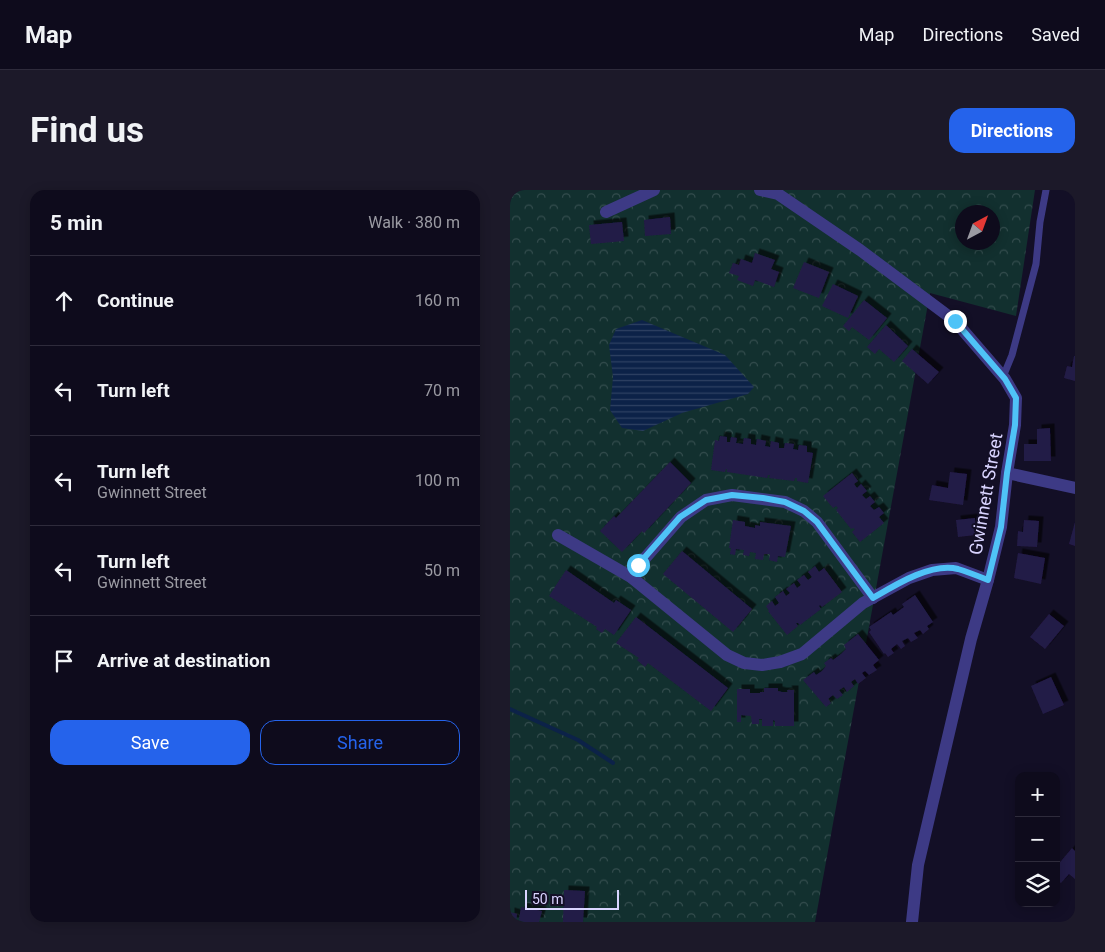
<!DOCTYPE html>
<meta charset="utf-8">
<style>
:root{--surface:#0e0b1c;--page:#1c1929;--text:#f1f3f6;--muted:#9b9ba3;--line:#2e2b3b;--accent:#2563eb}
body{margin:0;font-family:Roboto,sans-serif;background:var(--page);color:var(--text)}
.controls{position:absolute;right:15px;bottom:15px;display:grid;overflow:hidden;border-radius:10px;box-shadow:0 2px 12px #0003}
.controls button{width:45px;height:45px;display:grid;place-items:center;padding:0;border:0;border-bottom:1px solid var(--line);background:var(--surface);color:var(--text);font:25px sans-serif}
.compass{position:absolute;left:445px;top:15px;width:45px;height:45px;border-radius:50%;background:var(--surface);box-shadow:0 2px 12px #0003;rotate:41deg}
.scale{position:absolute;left:15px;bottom:12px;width:94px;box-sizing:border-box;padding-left:5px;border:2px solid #d9d4ff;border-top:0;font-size:14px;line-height:18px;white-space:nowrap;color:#d9d4ff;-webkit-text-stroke:4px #130f26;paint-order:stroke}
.stop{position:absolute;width:15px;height:15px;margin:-11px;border:4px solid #4fc3f7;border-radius:50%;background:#fff}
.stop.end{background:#4fc3f7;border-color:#fff;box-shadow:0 1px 5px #0008}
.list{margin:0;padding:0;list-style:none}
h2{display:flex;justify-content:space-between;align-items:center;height:65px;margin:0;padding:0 20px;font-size:21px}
h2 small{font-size:16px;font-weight:400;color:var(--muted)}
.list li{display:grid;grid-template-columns:32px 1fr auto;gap:15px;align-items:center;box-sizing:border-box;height:90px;padding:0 20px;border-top:1px solid var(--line)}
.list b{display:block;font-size:19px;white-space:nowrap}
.list p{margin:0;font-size:16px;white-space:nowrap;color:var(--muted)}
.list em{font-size:16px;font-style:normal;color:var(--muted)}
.actions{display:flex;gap:10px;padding:15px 20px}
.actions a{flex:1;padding:11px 0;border:1px solid var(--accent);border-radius:15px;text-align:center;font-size:18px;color:var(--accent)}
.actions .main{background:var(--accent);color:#fff}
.icon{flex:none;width:28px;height:28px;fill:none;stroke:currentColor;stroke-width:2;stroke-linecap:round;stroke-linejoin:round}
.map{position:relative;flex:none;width:565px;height:732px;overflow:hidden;border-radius:15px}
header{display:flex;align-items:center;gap:30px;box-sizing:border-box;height:70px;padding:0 25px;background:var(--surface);border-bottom:1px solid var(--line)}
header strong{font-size:24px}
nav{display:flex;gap:28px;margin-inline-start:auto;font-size:18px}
.intro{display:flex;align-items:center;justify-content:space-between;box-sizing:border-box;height:120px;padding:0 30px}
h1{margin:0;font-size:35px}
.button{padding:12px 22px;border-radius:15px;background:var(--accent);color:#fff;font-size:18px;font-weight:700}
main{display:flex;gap:30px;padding:0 30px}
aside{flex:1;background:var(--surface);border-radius:15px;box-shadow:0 2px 12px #0003}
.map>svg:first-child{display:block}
.forest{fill:url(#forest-crowns);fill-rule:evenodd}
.water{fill:url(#water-rules)}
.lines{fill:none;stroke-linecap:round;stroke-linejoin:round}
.stream{stroke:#0c2248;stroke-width:4}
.building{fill:#241b47;filter:url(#shadow)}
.service{stroke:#3d3a85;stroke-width:7}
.minor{stroke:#3d3a85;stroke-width:12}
.route{stroke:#4fc3f7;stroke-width:6}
.labels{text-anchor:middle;stroke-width:4;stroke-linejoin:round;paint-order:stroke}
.street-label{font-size:18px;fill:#d9d4ff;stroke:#130f26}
</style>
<header>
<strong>Map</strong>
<nav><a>Map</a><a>Directions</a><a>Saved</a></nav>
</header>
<div class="intro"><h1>Find us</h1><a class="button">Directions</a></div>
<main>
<aside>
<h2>5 min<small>Walk · 380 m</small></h2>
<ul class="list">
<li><svg class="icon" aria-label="ahead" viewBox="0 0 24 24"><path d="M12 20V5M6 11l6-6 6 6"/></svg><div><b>Continue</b></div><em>160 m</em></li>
<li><svg class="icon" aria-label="left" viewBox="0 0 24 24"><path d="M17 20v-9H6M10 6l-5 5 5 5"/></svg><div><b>Turn left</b></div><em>70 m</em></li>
<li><svg class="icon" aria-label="left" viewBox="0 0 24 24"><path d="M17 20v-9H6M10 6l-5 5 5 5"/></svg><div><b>Turn left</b><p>Gwinnett Street</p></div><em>100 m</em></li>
<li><svg class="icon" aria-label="left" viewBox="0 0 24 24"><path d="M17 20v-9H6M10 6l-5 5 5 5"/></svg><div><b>Turn left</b><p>Gwinnett Street</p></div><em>50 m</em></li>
<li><svg class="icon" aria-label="arrive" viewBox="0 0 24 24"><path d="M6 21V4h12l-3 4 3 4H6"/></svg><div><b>Arrive at destination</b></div></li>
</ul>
<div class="actions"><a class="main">Save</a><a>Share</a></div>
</aside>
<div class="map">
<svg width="565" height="732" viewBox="0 0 565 732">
<defs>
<pattern id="forest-crowns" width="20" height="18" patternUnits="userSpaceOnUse" patternTransform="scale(1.25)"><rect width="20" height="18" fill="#12302f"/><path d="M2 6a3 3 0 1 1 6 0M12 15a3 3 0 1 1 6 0" fill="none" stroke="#344d4e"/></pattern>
<pattern id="water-rules" width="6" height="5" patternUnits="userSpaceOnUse" patternTransform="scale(1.25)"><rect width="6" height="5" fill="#0c2248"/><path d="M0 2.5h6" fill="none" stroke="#2f4163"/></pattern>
<filter id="shadow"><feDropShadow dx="4.5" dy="-4.5" stdDeviation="0" flood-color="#0009"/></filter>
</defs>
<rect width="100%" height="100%" fill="#130f26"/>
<path class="forest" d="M0 0H525L506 126 420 103 305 732H0ZM452 22H482V52H452Z"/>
<path class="water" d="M132 130 215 165 244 197 238 204 172 223 133 241 112 238 100 220 103 187 99 155 106 139Z"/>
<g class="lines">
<path class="stream" d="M0 519 68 550 103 573"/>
</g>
<g class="building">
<path d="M160 27 161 44 135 46 134 30Z"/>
<path d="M112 32 114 51 81 54 79 35Z"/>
<path d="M245 63 265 70 261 79 269 82 264 97 245 90 243 96 227 90 229 86 219 83 223 73 229 75 231 69 242 73Z"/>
<path d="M294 72 319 82 309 108 283 98Z"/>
<path d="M323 94 348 106 338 128 312 116Z"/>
<path d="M354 110 377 128 359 150 342 137 339 141 333 136Z"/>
<path d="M376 135 398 156 384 172 369 159 365 164 357 157Z"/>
<path d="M402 159 429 182 418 194 392 171Z"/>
<path d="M564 166H565V191L554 188 557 176 562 177Z"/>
<path d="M540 238 541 271H514V254H527V239Z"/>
<path d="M210 246 217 247V252H220L221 247 227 248 226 253 233 254 234 248 241 249V254L246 255 247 249 256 251 255 256 260 257 261 251 269 253V258H274L275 253 284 254 283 259 288 260 289 255 297 256V262L303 263 298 293 287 291V288H285L284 291 259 288 260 285H258L257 288 217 282V279H216L215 282 201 280 205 250 209 251Z"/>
<path d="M160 272 181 293 134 343 132 341 112 362 90 341 104 326 106 328Z"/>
<path d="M440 282 457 284 453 315 419 310 422 295 438 298Z"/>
<path d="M342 283 348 291 344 294 347 298 351 294 357 301 352 305 356 309 360 306 365 312 360 316 364 320 369 317 374 323 369 327 374 333 350 352 342 342 345 339 343 338 341 339 326 320 328 318 326 316 323 318 313 306Z"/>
<path d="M465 328 466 345 448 347 446 330Z"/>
<path d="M223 330 235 332V336L245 338V335L250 336V332L281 336 275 367 268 366 267 372 259 370 260 364H254L253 370 245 369 246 363 240 362 239 366 233 365 234 360 226 359 225 365 220 364 221 358H219Z"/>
<path d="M514 330 529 331 527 357 507 356 508 341 513 342Z"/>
<path d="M565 332V356L559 354Z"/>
<path d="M172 361 242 419 223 442 153 384Z"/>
<path d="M508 363 535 368 531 394 504 388Z"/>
<path d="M305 376 309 382 314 378 332 402 312 417 310 415 309 416 311 419 290 435 288 433H286L288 436 277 445 258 421H259L256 416 262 411 265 416 269 413 265 407 273 401 276 406 280 403 276 399 284 393 287 398 291 395 287 390 294 385 298 390 302 387 298 382Z"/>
<path d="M56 380 104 413 106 410 121 420 104 445 95 439 92 443 86 439 87 437 39 406Z"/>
<path d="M405 405 423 432 417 436 419 439 413 444 410 440 404 443 408 448 401 452 398 448 392 451 395 456 391 459 387 454 381 459 384 463 378 467 375 463 374 464 359 442 361 440 359 437 381 422 383 425 394 417 392 414Z"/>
<path d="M539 424 554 436 535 459 520 447Z"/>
<path d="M126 427 218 498 201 521 138 473 135 477 127 470 129 468 106 453Z"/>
<path d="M348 444 369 470 363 475 367 480 359 485 355 481 352 483 356 488 348 494 345 489 341 492 344 496 337 502 334 497 329 500 333 505 327 509 323 505 318 509 321 513 316 517 293 490 304 482 306 485 312 481 316 476 314 473 321 468 323 470 331 464 336 459 334 455Z"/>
<path d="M541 487 554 515 533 524 521 496Z"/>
<path d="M254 498H268V501L272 502H278L277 500H284V536H265V531L263 530V536H252V529H249V534H242L241 526 231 525V532H227V499H240V503H250V502H254Z"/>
<path d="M562 658 565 661V689L559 684 551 693 546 689V677Z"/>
<path d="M54 700 75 701 73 732H53Z"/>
<path d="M11 717 32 721 29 732H13L9 730Z"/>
<path d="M0 722 7 724 6 732H0Z"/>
</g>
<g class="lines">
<path class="service" d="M493 187 502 165 526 74 530 32 536 0"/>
<g class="minor">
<path d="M250 0 268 4 350 60 445 131 495 189 506 208 505 235 497 283 491 337 478 390 461 449 408 675 402 732"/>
<path d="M96 22 144 0"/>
<path d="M497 283 565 298"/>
<path d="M48 345 121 387 217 465 234 473 252 475 270 472 292 464 353 413 399 388 422 380 446 378 478 390"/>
<path d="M121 387 129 375 171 327 196 310 222 305 275 312 294 321 307 332 363 408"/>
</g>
</g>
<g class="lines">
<path class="route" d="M128 375 170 327 196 310 222 305 253 308 275 312 294 321 307 332 363 408C385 395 422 372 448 379 458 382 468 386 478 390L491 337 497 283 505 235 506 208 495 189 445 131"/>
</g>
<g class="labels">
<g class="street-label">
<text transform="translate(476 304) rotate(-80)" y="6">Gwinnett Street</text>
</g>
</g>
</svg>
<div class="controls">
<button>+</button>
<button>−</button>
<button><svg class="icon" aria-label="layers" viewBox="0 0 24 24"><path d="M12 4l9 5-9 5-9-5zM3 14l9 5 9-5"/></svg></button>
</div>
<svg class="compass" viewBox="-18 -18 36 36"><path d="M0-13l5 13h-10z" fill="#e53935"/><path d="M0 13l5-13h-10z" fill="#9b9ba3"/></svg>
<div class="scale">50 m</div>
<div class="stop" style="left:128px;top:375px"></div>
<div class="stop end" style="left:445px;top:131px"></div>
</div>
</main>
